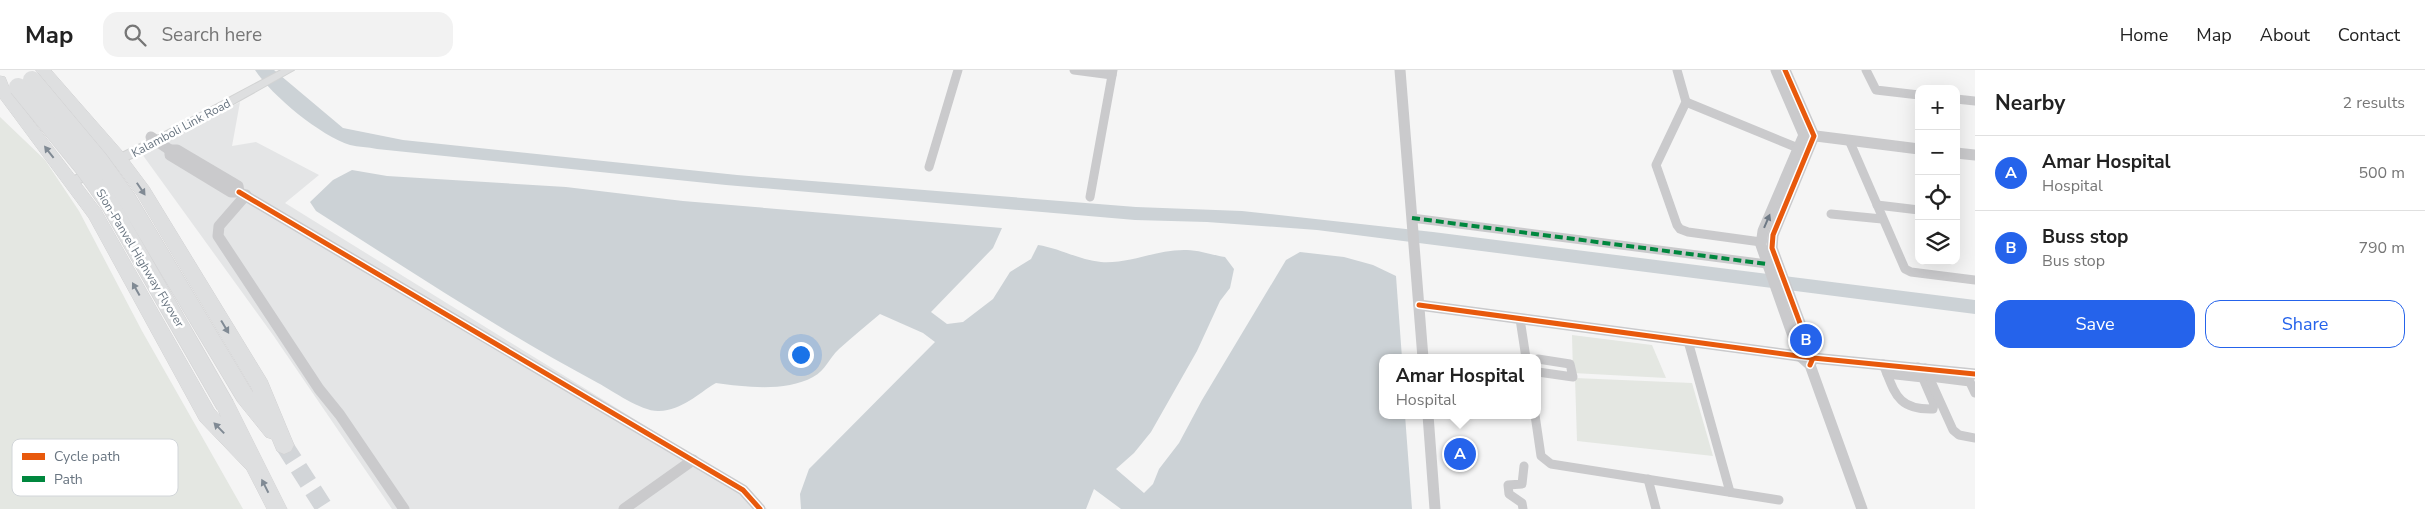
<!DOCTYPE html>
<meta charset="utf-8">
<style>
:root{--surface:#fff;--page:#f2f2f2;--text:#222;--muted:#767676;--line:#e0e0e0;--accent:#2563eb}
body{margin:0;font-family:"Nunito Sans",sans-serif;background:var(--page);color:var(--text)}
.controls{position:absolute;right:15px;top:15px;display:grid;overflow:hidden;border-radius:10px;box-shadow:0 5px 20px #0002}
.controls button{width:45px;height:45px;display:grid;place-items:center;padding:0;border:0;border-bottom:1px solid var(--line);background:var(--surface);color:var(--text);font:25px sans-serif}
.you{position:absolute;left:800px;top:284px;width:18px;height:18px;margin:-12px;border:4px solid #fff;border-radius:50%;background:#1a73e8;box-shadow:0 0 0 8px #1a73e833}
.badge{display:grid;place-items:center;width:32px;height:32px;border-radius:50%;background:var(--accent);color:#fff;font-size:16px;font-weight:700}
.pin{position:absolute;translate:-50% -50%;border:2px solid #fff;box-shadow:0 1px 5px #0006}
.popup{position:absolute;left:1379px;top:284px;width:162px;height:65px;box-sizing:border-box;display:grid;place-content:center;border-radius:10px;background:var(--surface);filter:drop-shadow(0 1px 4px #0005);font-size:16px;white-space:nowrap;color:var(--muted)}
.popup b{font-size:19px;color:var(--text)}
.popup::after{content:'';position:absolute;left:50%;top:100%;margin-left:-10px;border:10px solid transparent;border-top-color:var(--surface)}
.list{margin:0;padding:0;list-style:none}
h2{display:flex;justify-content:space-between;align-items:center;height:65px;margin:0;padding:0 20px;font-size:21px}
h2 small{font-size:16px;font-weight:400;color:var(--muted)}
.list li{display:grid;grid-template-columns:32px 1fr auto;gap:15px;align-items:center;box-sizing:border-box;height:75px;padding:0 20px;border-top:1px solid var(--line)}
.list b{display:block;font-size:19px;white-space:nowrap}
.list p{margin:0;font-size:16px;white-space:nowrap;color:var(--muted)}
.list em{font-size:16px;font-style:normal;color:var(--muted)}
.actions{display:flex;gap:10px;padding:15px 20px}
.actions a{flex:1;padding:11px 0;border:1px solid var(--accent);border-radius:15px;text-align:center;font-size:18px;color:var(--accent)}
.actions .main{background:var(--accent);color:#fff}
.icon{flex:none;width:28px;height:28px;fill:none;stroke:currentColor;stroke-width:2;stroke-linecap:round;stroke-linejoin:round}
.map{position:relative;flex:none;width:1975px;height:439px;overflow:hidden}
header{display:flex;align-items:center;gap:30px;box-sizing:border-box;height:70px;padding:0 25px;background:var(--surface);border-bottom:1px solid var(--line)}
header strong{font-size:24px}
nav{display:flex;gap:28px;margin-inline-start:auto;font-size:18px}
.search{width:350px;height:45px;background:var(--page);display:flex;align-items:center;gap:12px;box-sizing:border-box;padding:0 18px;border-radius:15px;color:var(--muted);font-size:19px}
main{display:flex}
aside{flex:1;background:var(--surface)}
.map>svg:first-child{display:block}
.built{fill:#e4e5e6}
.green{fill:#e4e7e2}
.water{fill:#ccd2d6}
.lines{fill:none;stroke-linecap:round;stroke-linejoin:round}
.motorway-tunnel{stroke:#d2d5d8;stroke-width:18;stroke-dasharray:18 9;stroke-linecap:butt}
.secondary-casing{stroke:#d2d3d3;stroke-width:2}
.motorway-casing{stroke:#d2d2d3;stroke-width:1}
.minor{stroke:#cacacc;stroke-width:9}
.tertiary{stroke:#cacacc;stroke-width:11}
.secondary{fill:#dedfe0;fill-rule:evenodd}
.motorway{fill:#dedfe0;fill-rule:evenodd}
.motorway-bridge-casing{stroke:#d2d2d3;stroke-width:19;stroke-linecap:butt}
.motorway-bridge{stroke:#dedfe0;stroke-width:18}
.quiet{stroke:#00873e;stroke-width:4;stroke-dasharray:8 4;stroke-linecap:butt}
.cycleway-casing{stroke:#fff;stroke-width:8}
.cycleway{stroke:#e8590c;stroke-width:5}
.oneway{fill:#808a94}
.oneway2{fill:#6e7985}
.labels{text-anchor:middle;stroke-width:5;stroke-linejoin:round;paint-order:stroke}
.street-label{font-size:12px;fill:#697581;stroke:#fff}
.key{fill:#fff;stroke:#d2d6d9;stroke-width:1}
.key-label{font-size:14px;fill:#697581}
</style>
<header>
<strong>Map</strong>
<div class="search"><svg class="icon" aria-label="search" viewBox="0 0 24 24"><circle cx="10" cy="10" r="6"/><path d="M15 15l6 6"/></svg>Search here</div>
<nav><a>Home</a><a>Map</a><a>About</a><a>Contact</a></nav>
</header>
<main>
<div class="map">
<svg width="1975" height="439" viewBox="0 0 1975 439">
<rect width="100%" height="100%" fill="#f5f5f5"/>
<path class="built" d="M240 32 232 76 256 72 319 105 285 133 741 415 767 439H392L273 265 142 84Z"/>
<g class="green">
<path d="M0 47 45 90 79 141 142 261 243 439H0Z"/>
<path d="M1572 265 1652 275 1666 308 1573 303Z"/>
<path d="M1575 308 1692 313 1713 386 1577 371Z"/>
</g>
<g class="water">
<path d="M255 0H274L343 58 403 70 737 105 1136 137 1242 141 1433 162 1975 230V244L1317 160 1207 152 1135 150 726 115 377 79C368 77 358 77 350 75 321 66 272 26 255 0Z"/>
<path d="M352 100 387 106 566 117 683 131 1002 158 993 178 931 242 947 254 963 252 993 229 1010 202 1031 189 1038 175C1059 178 1079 190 1101 192 1129 194 1156 180 1184 180 1196 179 1212 185 1225 187L1234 199 1230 218 1220 231 1197 281 1151 362 1134 383 1116 399 1144 423 1153 414 1159 399 1179 373 1202 330 1286 190 1300 182 1344 187 1373 195 1396 206 1402 288H1382V345H1405L1412 439H1121L1094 419 1086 439H801L800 424 809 399 935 272 923 263 880 244C866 256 852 267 839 279 829 288 826 300 813 307 786 322 745 317 716 313 697 324 683 340 659 341 642 342 613 321 598 313 501 261 409 200 316 141L310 132 333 110Z"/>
</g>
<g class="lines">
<path class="motorway-tunnel" d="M284 375 325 439"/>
<g class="secondary-casing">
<path id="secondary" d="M281 0H294L171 69 76 115 72 116 66 112 68 109 163 63Z"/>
</g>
<g class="motorway-casing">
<g id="motorway">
<path d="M36 0H51L122 81 149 117 267 310 294 375 291 381 284 384 277 381 272 369 266 367 237 331 235 325 237 319 244 317 253 322 252 319 137 125 110 89Z"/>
<path d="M0 6 5 7 11 22 101 140 214 339 221 347 216 335 218 329 225 327 232 329 287 439H267L247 400 200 351 89 148 0 28Z"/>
</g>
</g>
<g class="minor">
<path d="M1074 0 1112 5"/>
<path d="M1677 0 1686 32 1656 95 1677 155 1680 159 1688 162 1761 172"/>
<path d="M1866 0 1876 20 1919 25"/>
<path d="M1956 29 1975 31"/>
<path d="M1686 32 1798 78"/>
<path d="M1849 70 1905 199 1911 202 1975 210"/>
<path d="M929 97 958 0"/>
<path d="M1090 127 1113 0"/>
<path d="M1877 135 1919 140"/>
<path d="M1831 144 1882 149"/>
<path d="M1412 148 1767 194"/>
<path d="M1520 249 1526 288"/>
<path d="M1688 271 1730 422"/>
<path d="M1538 289 1570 294 1573 307 1538 302"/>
<path d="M1883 294C1895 323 1897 340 1933 339L1934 334 1918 297"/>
<path d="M1925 298 1953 360 1959 365 1975 368"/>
<path d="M1887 304 1923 308"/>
<path d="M1930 307 1970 312"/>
<path d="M1968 308 1975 323"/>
<path d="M1535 345 1541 386 1551 394 1779 430"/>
<path d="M1648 409 1656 439"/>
<path d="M1523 439 1522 433 1509 424 1508 415 1522 414 1524 396"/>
</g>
<g class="tertiary">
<path d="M1400 0 1423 288"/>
<path d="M1776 0 1804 65 1763 161 1761 175 1800 286 1810 295 1862 439"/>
<path d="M1785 0 1814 66 1773 165 1772 178 1813 288 1811 293"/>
<path d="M1808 65 1919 79"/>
<path d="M151 67 170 80"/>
<path d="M170 80H177L238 116 239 122H231L170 85Z"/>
<path d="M1956 83 1975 85"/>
<path d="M239 122 743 420 760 439"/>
<path d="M246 125 219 156 218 166 319 319 340 345 404 439"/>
<path d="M1419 235 1813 288 1975 304"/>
<path d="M1428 345 1435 439"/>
<path d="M624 439 693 390"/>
</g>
<use href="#secondary" class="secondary"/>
<use href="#motorway" class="motorway"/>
<g class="motorway-bridge-casing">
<g id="motorway-bridge">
<path d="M32 10 99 90 127 129 244 325"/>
<path d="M18 17 84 98 111 136 225 335"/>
</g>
</g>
<use href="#motorway-bridge" class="motorway-bridge"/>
<path class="quiet" d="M1412 148 1767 194"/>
<g class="cycleway-casing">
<g id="cycleway">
<path d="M1785 0 1814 66 1773 165 1772 178 1813 288 1810 295"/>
<path d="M239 122 743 420 760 439"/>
<path d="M1419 235 1813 288 1975 304"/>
</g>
</g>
<use href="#cycleway" class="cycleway"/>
</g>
<defs><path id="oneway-solid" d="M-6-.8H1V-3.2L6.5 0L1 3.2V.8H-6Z" transform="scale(1.25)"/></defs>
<g class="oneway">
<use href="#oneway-solid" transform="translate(49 82) rotate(-128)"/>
<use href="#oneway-solid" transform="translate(141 119) rotate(56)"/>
<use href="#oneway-solid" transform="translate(136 219) rotate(-119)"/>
<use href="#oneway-solid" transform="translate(225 257) rotate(59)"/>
<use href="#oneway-solid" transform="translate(219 358) rotate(-134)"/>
<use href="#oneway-solid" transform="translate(265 416) rotate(-117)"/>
</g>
<use class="oneway2" href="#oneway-solid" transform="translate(1767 151) rotate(-67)"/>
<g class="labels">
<g class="street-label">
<text transform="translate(181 58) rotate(-28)" y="4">Kalamboli Link Road</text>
<text transform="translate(140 188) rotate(59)" y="4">Sion-Panvel Highway Flyover</text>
</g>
</g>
<rect x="12" y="369" width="166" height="57" rx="8" class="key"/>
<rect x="22" y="383" width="23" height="7" fill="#e8590c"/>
<rect x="22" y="406" width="23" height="6" fill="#00873e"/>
<g class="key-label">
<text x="54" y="391">Cycle path</text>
<text x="54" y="414">Path</text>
</g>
</svg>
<div class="controls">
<button>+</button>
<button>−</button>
<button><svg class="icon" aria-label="locate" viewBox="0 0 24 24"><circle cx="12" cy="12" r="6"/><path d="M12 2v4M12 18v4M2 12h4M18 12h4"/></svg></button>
<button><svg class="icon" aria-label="layers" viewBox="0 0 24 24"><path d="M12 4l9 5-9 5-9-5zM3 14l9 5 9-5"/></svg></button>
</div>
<div class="you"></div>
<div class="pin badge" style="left:1460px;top:384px">A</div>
<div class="popup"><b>Amar Hospital</b>Hospital</div>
<div class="pin badge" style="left:1806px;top:270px">B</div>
</div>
<aside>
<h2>Nearby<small>2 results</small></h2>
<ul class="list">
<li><span class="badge">A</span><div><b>Amar Hospital</b><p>Hospital</p></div><em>500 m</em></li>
<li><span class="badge">B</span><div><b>Buss stop</b><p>Bus stop</p></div><em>790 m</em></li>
</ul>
<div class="actions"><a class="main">Save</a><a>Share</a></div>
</aside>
</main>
